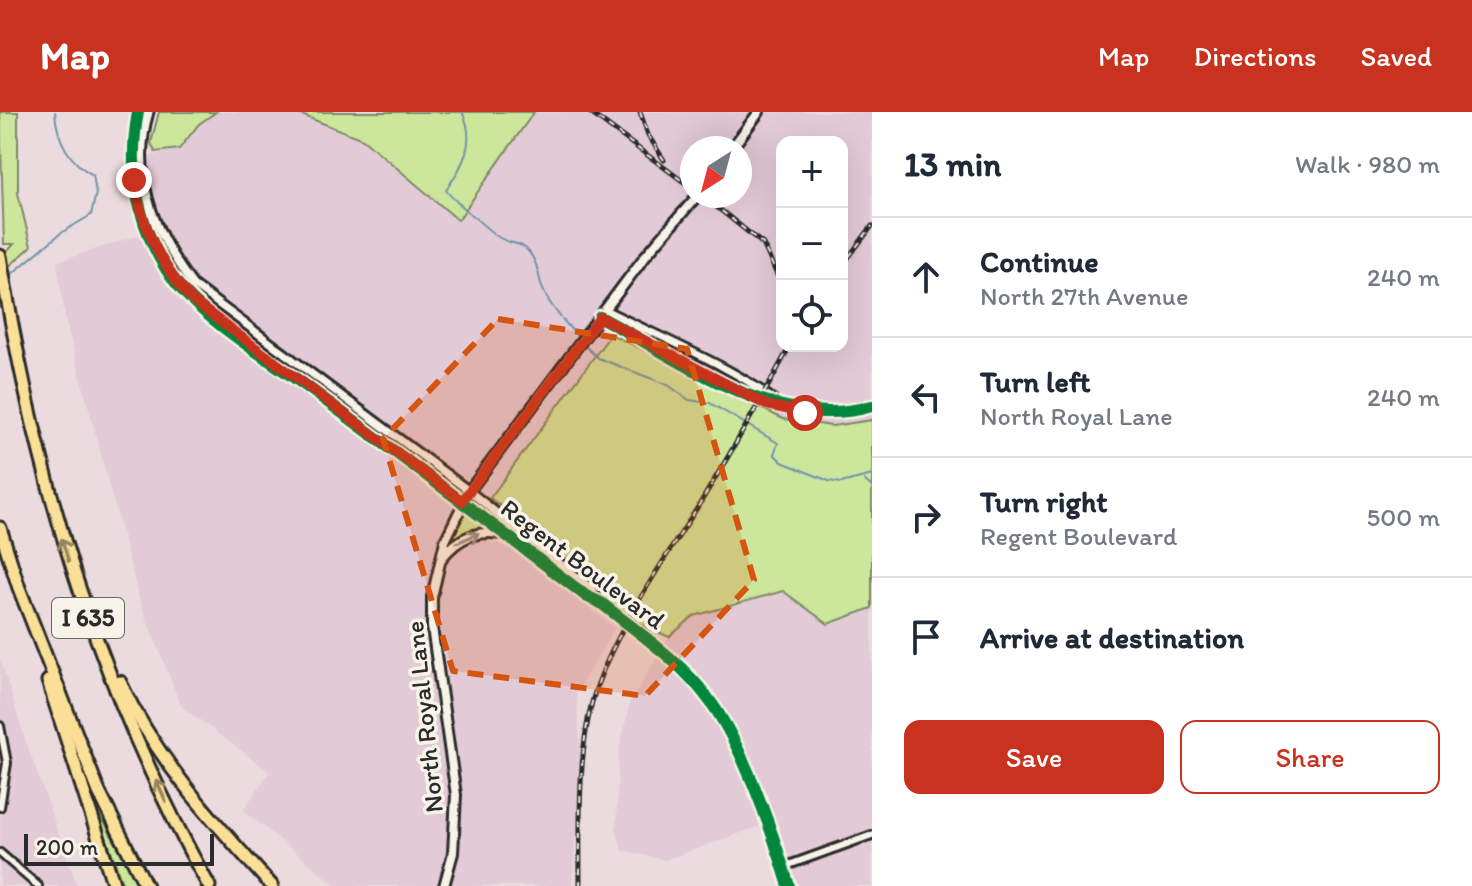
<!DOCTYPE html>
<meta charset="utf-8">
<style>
:root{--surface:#fff;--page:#f6f6f7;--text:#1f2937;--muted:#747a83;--line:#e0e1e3;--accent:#c8321e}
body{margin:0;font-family:Itim,sans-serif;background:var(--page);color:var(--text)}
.controls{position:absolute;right:24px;top:24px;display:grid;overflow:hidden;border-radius:16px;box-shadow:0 8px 32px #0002}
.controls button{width:72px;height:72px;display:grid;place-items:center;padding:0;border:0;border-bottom:2px solid var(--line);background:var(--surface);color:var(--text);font:40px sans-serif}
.compass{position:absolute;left:680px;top:24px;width:72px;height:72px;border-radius:50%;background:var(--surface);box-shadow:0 8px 32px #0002;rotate:216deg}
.scale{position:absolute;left:24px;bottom:20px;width:190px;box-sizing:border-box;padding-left:8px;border:4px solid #2b2b2b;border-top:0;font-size:22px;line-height:28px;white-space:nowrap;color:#2b2b2b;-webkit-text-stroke:6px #f7f3e8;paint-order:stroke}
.stop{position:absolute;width:24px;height:24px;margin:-18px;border:6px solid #c8321e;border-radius:50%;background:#fff}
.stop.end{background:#c8321e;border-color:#fff;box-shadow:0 2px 8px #0008}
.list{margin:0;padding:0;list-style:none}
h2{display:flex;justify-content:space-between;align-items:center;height:104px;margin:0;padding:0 32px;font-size:34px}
h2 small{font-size:26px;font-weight:400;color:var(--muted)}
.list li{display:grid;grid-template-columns:52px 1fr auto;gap:24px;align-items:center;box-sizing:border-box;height:120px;padding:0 32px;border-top:2px solid var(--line)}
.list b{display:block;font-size:30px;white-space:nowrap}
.list p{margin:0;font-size:26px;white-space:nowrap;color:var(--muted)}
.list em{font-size:26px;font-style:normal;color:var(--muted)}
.actions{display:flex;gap:16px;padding:24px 32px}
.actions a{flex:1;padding:18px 0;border:2px solid var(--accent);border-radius:16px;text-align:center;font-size:28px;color:var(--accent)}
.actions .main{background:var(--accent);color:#fff}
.icon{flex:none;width:44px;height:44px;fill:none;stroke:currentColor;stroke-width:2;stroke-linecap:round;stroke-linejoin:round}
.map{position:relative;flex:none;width:872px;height:774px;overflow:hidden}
header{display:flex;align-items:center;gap:48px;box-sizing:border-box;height:112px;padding:0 40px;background:var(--accent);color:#fff}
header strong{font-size:38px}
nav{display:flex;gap:44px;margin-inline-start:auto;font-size:28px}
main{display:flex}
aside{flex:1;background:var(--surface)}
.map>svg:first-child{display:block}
.built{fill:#e2cad6;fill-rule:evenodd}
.green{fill:#cce69c;stroke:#7c8864;stroke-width:2}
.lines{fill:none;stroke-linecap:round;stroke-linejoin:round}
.stream{stroke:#7192aa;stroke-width:2}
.minor-casing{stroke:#2b2b2b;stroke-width:12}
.tertiary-casing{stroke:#2b2b2b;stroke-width:13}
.secondary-casing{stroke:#2b2b2b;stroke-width:14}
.motorway-casing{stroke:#2b2b2b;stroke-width:17}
.minor{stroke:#f7f3e8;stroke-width:6}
.tertiary{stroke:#f7f3e8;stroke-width:7}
.secondary{stroke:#f7f3e8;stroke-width:8}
.motorway{stroke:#fadf96;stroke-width:11}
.rail-casing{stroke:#2b2b2b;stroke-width:5}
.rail{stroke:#f7f3e8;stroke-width:2;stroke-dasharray:6;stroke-linecap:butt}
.cycleway-casing{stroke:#f7f3e8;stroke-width:17}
.cycleway{stroke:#00873e;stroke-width:12}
.oneway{stroke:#918f8a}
.oneway2{stroke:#928560}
.route{stroke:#c8321e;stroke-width:10}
.marked{fill:#d5540f;fill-opacity:0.2;stroke:#d5540f;stroke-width:6;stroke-dasharray:16 10;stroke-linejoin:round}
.labels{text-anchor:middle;stroke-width:7;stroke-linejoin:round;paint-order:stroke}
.shield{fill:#f7f3e8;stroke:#686764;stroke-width:2}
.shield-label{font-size:24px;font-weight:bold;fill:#2b2b2b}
.street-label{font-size:26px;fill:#2b2b2b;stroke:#f7f3e8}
</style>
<header>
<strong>Map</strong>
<nav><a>Map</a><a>Directions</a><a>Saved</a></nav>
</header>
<main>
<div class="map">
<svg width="872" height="774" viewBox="0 0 872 774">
<rect width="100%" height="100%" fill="#ebdbde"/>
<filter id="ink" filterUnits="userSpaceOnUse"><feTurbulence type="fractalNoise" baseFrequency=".0125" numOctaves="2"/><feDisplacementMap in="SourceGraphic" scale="16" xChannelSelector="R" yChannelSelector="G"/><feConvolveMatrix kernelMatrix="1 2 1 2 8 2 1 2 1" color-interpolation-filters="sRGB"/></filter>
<g filter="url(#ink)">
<g class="built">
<path d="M216 0H294L363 27 433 89 533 0H872V308L832 314 783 307 611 223 490 386 457 438 482 427 512 436 615 516 576 581 581 641 572 774H337L243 698 270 660 181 594 140 490 65 206 57 150 139 123 126 74 125 50 179 37 199 12ZM782 30H842V234H782ZM692 36H740V84H692Z"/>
<path d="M783 479 828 512 872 497V774H783L760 714 665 748 622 738 616 717 619 639 630 590 669 525 693 504Z"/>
<path d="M0 546 23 621 77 774H0Z"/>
</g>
<g class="green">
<path d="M0 0H18V81L31 135 7 156 5 142 14 132H4Z"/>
<path d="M159 0H216L199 12 179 37 155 40 151 31Z"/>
<path d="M294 0H534L458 108 363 27Z"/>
<path d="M611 222 783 307 832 314 872 308V496L828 512 783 479 694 504 669 525 610 498 556 436 490 386Z"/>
<path d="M466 396 492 417 464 422 449 433Z"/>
<path d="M96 695 139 774H123Z"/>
</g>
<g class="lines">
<g class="stream">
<path d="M462 0C477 29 463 54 446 78 450 84 494 124 502 127 512 133 520 129 529 140 538 151 538 163 542 175 548 193 567 212 579 227"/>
<path d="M8 165 61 121 91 103 96 81 93 63C69 50 57 28 55 0"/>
<path d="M583 232 598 246 668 273 689 288 710 291 778 331 774 342 782 350 829 369 841 371 872 363"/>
<path d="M864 368 872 375"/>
</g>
<g class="minor-casing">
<g id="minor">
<path d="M606 198C648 220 750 262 779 293"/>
<path d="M600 205C682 248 777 322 872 294"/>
<path d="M0 614 7 651 0 695"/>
<path d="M0 741 38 774"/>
<path d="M783 755 872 723"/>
</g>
</g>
<g class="tertiary-casing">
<g id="tertiary">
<path d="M138 0C128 55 136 109 166 157 196 204 265 244 310 277 402 345 495 414 586 484L601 491C639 521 682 550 710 589 744 635 772 719 789 774"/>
<path d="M149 0C130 64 155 123 193 173L469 379 592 477 600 489"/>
</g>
</g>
<g class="secondary-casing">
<g id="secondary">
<path d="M732 36 759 0"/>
<path d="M441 447C459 424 478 417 507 423"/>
<path d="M444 774 453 741 456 683 432 515V485L445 429 469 379 646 143 697 84"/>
</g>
</g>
<g class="motorway-casing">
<g id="motorway">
<path d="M0 144C35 364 99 578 209 774"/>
<path d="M0 416 19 476 99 680 146 774"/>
<path d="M48 569 114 774"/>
<path d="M120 570C157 649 214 710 272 774"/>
</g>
</g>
<use href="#minor" class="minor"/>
<use href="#tertiary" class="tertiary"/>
<use href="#secondary" class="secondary"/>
<use href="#motorway" class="motorway"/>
<g class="rail-casing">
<g id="rail">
<path d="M589 0 692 76"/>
<path d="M640 0 648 23 664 48"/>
<path d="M703 84 763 132 782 174"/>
<path d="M842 154 872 114"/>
<path d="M580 774C580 714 577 636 595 580 614 521 665 446 699 393 731 341 761 288 790 234"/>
</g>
</g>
<use href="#rail" class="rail"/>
<g class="cycleway-casing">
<g id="cycleway">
<path d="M138 0C128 55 136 109 166 157 196 204 265 244 310 277 402 345 495 414 586 484L601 491C639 521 682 550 710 589 744 635 772 719 789 774"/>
<path d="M600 205C682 248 777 322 872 294"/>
</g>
</g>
<use href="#cycleway" class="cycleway"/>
</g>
<defs><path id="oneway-shaft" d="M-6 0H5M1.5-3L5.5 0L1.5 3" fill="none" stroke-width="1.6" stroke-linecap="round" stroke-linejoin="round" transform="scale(2)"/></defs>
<use class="oneway" href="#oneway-shaft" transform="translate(468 426) rotate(-23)"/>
<g class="oneway2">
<use href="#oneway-shaft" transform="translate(65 438) rotate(-107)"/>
<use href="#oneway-shaft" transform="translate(161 679) rotate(-115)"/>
</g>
</g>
<g class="lines" filter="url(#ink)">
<path class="route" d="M134 68C142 115 161 155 193 189L462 389 600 205 766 293 805 301"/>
</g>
<path class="marked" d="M498 207 687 237 754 468 645 584 453 559 383 327Z"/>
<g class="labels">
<rect class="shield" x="52" y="486" width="72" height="40" rx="6"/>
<g class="shield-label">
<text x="88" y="514">I 635</text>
</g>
<g class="street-label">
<text transform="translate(583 452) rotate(37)" y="9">Regent Boulevard</text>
<text transform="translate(424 605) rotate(-96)" y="9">North Royal Lane</text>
</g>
</g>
</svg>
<div class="controls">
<button>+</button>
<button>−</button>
<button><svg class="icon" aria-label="locate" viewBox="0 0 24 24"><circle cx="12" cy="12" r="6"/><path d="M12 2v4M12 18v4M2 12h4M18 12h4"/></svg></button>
</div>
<svg class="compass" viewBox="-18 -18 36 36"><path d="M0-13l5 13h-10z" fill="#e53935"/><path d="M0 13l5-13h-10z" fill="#747a83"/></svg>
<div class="scale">200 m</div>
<div class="stop" style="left:805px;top:301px"></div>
<div class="stop end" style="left:134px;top:68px"></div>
</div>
<aside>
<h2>13 min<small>Walk · 980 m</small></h2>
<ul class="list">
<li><svg class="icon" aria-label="ahead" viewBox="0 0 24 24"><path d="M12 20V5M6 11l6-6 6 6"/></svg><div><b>Continue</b><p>North 27th Avenue</p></div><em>240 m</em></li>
<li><svg class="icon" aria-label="left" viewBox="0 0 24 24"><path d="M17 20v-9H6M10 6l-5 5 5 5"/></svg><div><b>Turn left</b><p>North Royal Lane</p></div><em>240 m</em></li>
<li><svg class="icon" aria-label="right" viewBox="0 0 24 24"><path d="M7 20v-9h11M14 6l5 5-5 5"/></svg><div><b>Turn right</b><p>Regent Boulevard</p></div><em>500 m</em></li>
<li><svg class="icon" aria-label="arrive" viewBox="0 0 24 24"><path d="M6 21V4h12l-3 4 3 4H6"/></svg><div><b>Arrive at destination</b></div></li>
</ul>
<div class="actions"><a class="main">Save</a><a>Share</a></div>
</aside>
</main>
